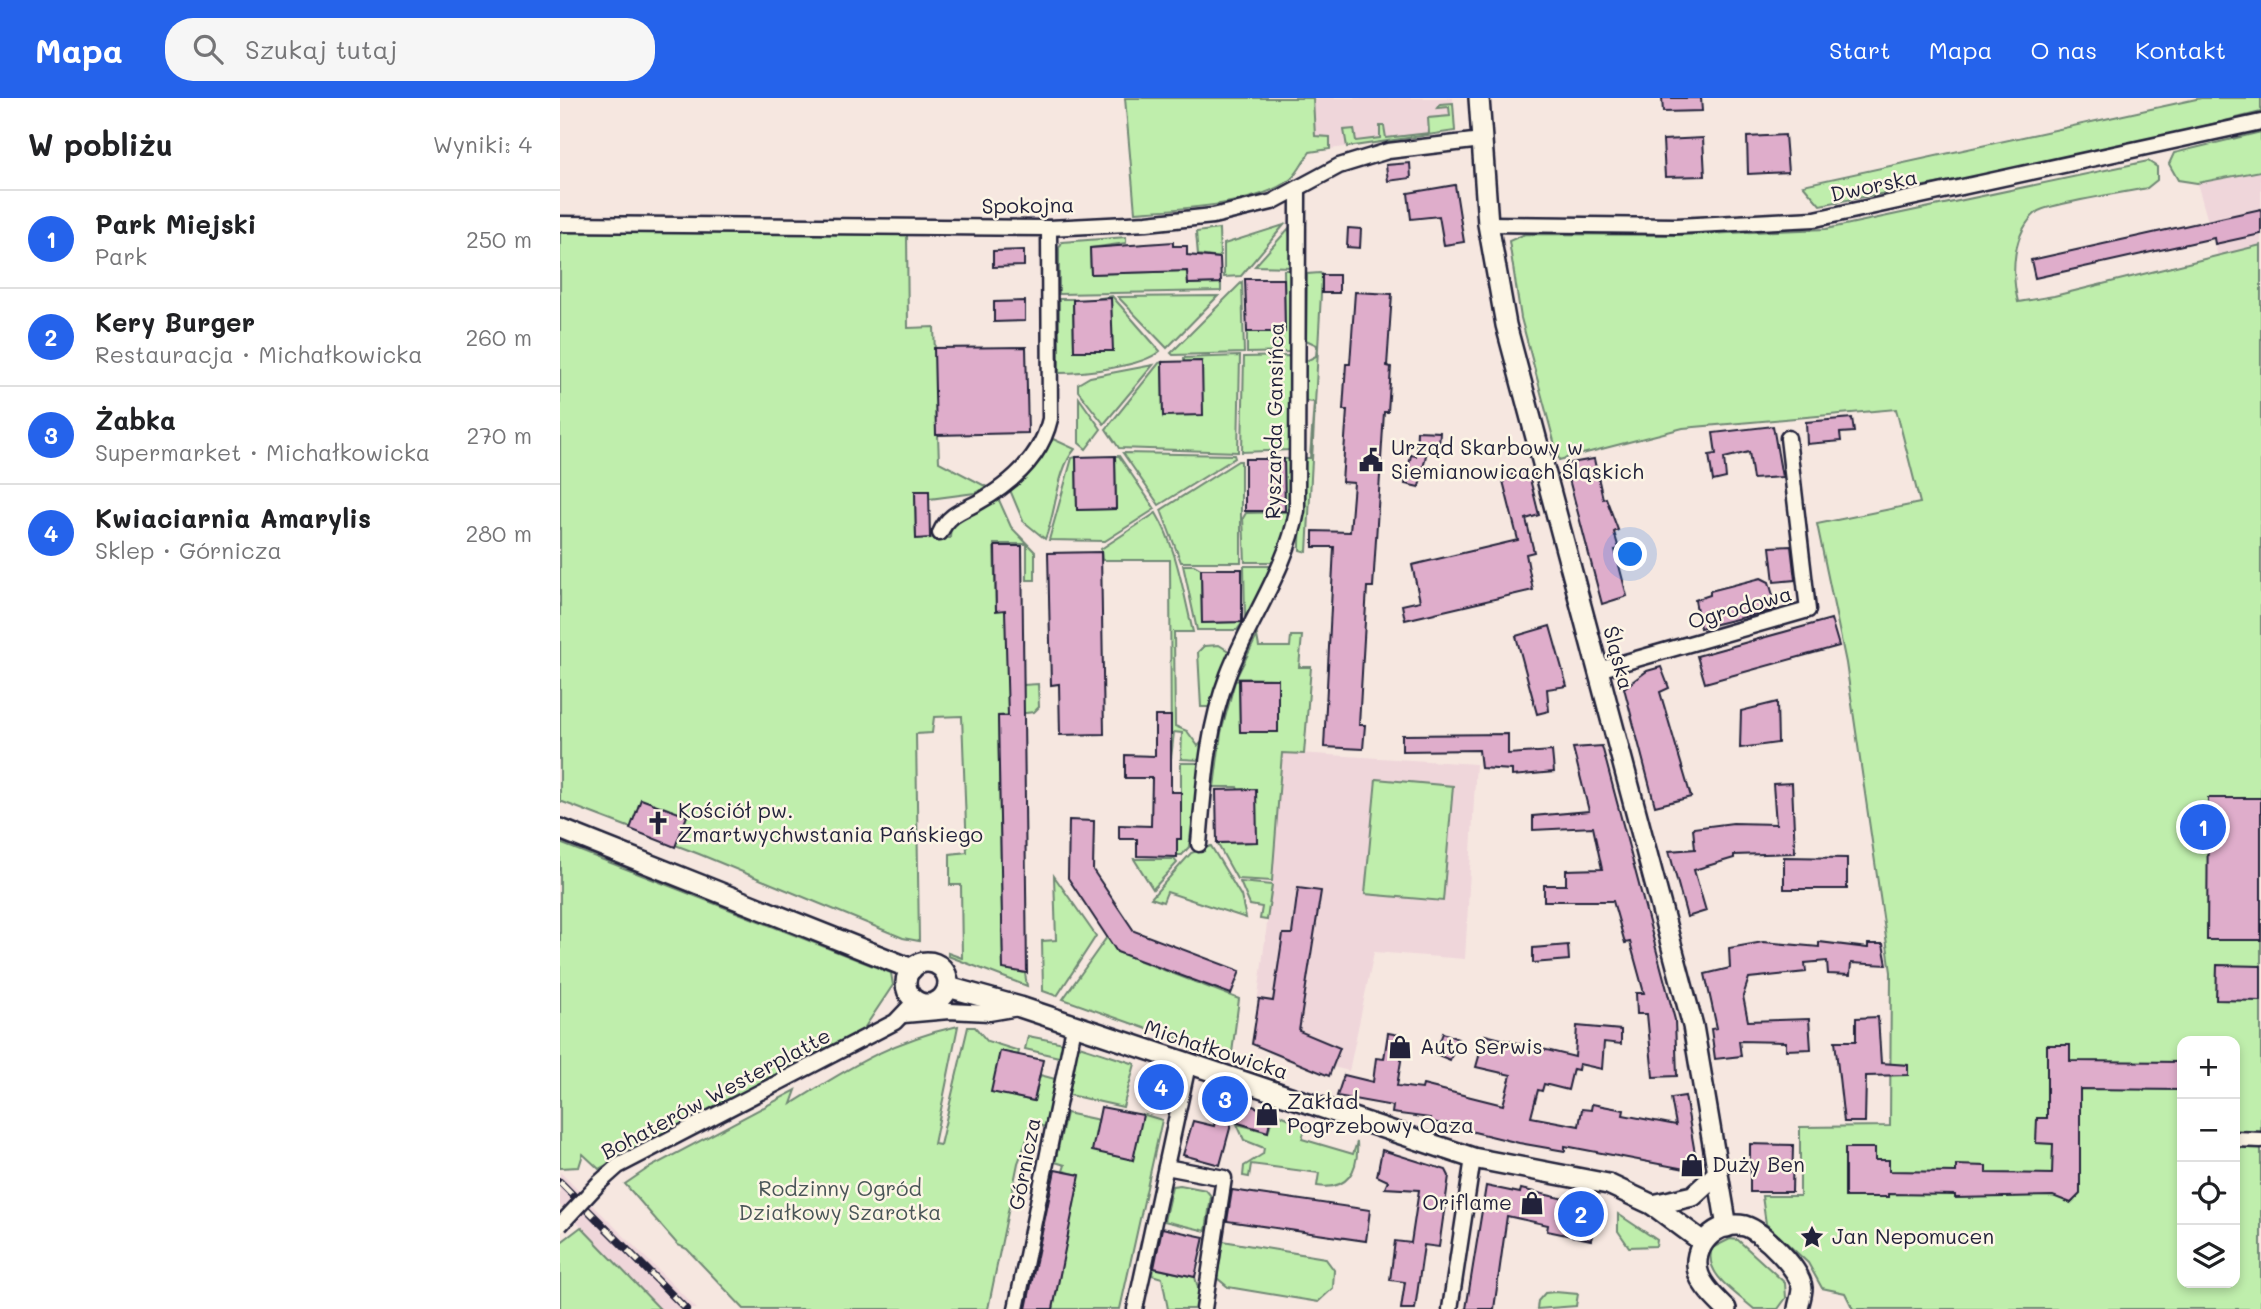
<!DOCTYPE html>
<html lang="pl">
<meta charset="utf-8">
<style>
:root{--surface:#fff;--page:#f6f6f6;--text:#202124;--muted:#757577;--line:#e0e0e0;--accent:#2563eb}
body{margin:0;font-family:Mali,sans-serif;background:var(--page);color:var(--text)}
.controls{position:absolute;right:21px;bottom:21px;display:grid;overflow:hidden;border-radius:14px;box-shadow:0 4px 10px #0003}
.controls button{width:63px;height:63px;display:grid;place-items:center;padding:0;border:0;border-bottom:2px solid var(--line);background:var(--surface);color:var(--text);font:35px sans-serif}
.you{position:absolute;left:1071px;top:457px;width:24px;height:24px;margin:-18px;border:5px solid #fff;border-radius:50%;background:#1a73e8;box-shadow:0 0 0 10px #1a73e833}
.badge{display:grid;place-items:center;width:46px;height:46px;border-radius:50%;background:var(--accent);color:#fff;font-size:23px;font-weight:700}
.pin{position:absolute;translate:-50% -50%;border:4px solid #fff;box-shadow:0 2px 7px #0006}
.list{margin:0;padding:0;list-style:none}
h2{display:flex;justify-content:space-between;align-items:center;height:91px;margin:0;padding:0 28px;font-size:30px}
h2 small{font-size:23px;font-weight:400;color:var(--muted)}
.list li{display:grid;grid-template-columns:46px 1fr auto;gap:21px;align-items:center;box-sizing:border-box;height:98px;padding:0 28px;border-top:2px solid var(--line)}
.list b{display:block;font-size:26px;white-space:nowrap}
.list p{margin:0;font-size:23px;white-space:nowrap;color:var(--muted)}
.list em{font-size:23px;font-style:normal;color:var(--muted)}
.icon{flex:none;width:38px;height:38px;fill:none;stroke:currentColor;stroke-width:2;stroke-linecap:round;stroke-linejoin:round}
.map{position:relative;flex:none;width:1701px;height:1211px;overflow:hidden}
header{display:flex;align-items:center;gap:42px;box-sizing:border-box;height:98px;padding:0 35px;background:var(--accent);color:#fff}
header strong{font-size:33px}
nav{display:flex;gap:38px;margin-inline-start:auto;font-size:24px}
.search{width:490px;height:63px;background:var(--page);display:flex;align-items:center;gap:18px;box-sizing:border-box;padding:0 24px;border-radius:28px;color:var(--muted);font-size:26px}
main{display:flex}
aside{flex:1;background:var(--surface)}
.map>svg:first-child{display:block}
.built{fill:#efd6da}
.green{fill:#bfeeac;stroke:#708874;stroke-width:2;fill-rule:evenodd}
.building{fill:#dfadcb;stroke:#22223b;stroke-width:2}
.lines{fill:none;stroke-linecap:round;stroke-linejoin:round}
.street-casing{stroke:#22223b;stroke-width:19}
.secondary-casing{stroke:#22223b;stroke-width:24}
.street{stroke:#fcf5e5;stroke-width:14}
.secondary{stroke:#fcf5e5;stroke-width:19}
.rail-casing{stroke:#22223b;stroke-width:8}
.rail{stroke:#fcf5e5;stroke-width:5;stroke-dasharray:16;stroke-linecap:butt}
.street-bridge-casing{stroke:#22223b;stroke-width:19;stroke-linecap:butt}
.street-bridge{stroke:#fcf5e5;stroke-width:14}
.labels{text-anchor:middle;stroke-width:5;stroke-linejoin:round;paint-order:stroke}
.street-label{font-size:21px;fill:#22223b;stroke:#fcf5e5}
.poi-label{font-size:21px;fill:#22223b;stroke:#fcf5e5;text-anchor:start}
.park-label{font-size:21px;fill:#495557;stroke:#fcf5e5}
</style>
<header>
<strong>Mapa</strong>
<div class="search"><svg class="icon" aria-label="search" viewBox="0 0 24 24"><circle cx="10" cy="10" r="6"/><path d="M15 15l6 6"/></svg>Szukaj tutaj</div>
<nav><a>Start</a><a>Mapa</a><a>O nas</a><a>Kontakt</a></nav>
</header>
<main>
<aside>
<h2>W pobliżu<small>Wyniki: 4</small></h2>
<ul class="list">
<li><span class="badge">1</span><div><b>Park Miejski</b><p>Park</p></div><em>250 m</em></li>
<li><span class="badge">2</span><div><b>Kery Burger</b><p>Restauracja · Michałkowicka</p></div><em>260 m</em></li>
<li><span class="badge">3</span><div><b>Żabka</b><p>Supermarket · Michałkowicka</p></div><em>270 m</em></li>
<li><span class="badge">4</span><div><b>Kwiaciarnia Amarylis</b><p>Sklep · Górnicza</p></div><em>280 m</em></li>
</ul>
</aside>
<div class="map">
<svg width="1701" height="1211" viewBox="0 0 1701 1211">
<rect width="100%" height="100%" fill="#f6e7e0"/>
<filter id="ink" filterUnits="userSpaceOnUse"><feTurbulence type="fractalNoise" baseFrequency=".0143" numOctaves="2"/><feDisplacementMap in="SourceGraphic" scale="14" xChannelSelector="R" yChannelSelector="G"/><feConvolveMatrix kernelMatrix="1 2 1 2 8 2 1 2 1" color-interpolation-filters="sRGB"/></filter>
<g filter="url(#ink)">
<g class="built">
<path d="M746 0H893L895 33 750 54Z"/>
<path d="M1701 73V147L1658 158 1637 85Z"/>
<path d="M722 654 916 666 905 861 814 854 789 973 773 969 769 978 692 946 712 786Z"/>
<path d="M0 1074 137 1211H100L0 1107Z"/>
</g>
<g class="green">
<path d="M565 0H753L755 38 770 39V51L750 54C744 62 738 75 731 81 696 108 618 111 575 114Z"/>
<path d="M1641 0H1701V14L1512 61 1260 107 1243 87Z"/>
<path d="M893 5 895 33 787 49 784 32 794 31 796 43 820 40V28H824L826 40 869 35 868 20 890 18 889 9 877 10 880 6Z"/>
<path d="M1701 34V73L1637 85 1618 82 1609 66 1614 55Z"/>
<path d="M1588 63 1597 69V82L1587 90C1568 94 1487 106 1477 114 1452 135 1451 175 1458 204L1494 198 1701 147V1211H1293L1285 1195 1262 1190 1248 1165 1206 1126 1202 1098H1240V1029L1330 1028 1331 874 1286 565 1257 426 1360 405 1336 311 1123 330 999 362 961 220 949 143 965 136 1122 137 1266 131ZM1622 943H1675V1185H1622Z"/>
<path d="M724 127 681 178 664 179V146Z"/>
<path d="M729 130 733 169 695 168Z"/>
<path d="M659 131 660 160 638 157 636 134Z"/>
<path d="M0 134 347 136 348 230 374 229 379 364 427 389 415 395 369 401V393H355L356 440H390L391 426 439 402 451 429 475 454V482H467V446H434L436 512H446L463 587 478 586 479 609 474 614 438 618 443 871 465 875 467 888 388 858V855L402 860 401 787H390V756L407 754 402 618 374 619 372 635 356 636 359 843 343 840 139 756 0 703Z"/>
<path d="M566 139V145L530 150 531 176 627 173 628 186 661 185V193L499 196V150L502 144Z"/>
<path d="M724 172H733L731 254 687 255V234L725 233Z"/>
<path d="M760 175 762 177 747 454 740 452V446L743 360H750L754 304 744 303V264L756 258 757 247 746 242 747 176Z"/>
<path d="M682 184 684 255 613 257 611 255Z"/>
<path d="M552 198 600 253C582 269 523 275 499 275V201H513L514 253 552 252 551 201H535Z"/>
<path d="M658 198 607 250 558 199Z"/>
<path d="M680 258 678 354 559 350 546 331 599 265 602 264 603 318 642 263 624 264V260Z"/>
<path d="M730 258 729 352 682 354 684 259Z"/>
<path d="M593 267 544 326 518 293V286L530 279Z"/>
<path d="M519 300 541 331 526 351 519 345Z"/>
<path d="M493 341 515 351C496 373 497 413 485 441L463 423 450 392 468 376Z"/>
<path d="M563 355 674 357 675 360 599 407Z"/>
<path d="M555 358H559L595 411 545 443 489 442 512 360 516 359 517 412 556 411Z"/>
<path d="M724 361H729L728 429 713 464H685L683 420 686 415 725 414Z"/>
<path d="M678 363H681V464H621L601 412Z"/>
<path d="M596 415C617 450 623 494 633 534H614L615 628 627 633 638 648 642 644 640 662 621 661 622 635 614 634 611 661 610 462H542L541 451Z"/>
<path d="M623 467H634L641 471 642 525 683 524 677 532H637Z"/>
<path d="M684 468H711L685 523V521Z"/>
<path d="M697 538 699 549H730L731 538H742L739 569H751L744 656 722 655 712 783 677 781 657 745 697 744 677 689H654L661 635 675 583 679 582 680 634 718 633V581L676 580Z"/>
<path d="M659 547 670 554 649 609H641L638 554 644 548Z"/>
<path d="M621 665H640L629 749 622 757H617V741H621Z"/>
<path d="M816 681 893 688 883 803 805 796Z"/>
<path d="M0 745 331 875 333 887 303 932 39 1071 23 1056 19 1069 0 1070Z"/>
<path d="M651 748 681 798 686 820 607 794 603 804 591 800 631 755Z"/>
<path d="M574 761H614L617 765 593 791Z"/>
<path d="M494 778 536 838 497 898 483 893 482 843 496 842Z"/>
<path d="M680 784 712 787 707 822 700 821 702 809 690 807Z"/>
<path d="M547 839 557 854 679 901 672 955 590 932 503 901Z"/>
<path d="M398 928 374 1046 380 1047 408 929H415L427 943 459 953 458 957 440 954 432 994 474 1003 480 977 495 981 486 1029 473 1026 458 1065 428 1211H184L127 1151 118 1147 65 1086 87 1071 236 992 231 1006C291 969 328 944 398 928Z"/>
<path d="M468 938 504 945 503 960 465 951Z"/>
<path d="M516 947 575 966 563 1009 505 996Z"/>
<path d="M714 1014 746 1028 742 1041 793 1056 797 1044C799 1073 787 1093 757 1088L759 1075 691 1066 689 1079 683 1078 684 1068 703 1056 704 1050 684 1042 677 1026 708 1034Z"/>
<path d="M506 1015 539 1022 573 1062 582 1016 602 1022 560 1211H493L519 1077 503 1073 505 1067 495 1064Z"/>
<path d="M620 1087 646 1092 651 1098 646 1133 604 1123 612 1088Z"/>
<path d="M1058 1116 1097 1142 1096 1148 1069 1149 1058 1133Z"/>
<path d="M21 1129 100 1211H0V1145Z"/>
<path d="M1170 1141 1178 1142 1225 1185 1226 1200 1218 1211H1194C1176 1195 1143 1176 1152 1150Z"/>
<path d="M663 1143 765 1160 774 1172 773 1190 758 1204 668 1189 657 1180Z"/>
<path d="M593 1170 635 1179 640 1197 637 1211H608L602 1180 592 1177Z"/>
<path d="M995 1194 1018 1196 1016 1208 977 1211 978 1203 985 1195Z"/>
</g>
<g class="building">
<path d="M1102 0H1141L1142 13 1103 14Z"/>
<path d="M1225 37 1228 74 1188 76 1187 39Z"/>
<path d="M1143 40 1145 78 1105 79 1103 42Z"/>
<path d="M850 65 851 80 828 83 826 67Z"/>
<path d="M895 87 904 144 884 147 879 118 851 121 848 95Z"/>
<path d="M1701 111V136L1655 146 1654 140 1475 180 1471 162Z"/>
<path d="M788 130 801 131 800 150 787 149Z"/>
<path d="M613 144V148H627V157L660 160 661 185 628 186 627 173 531 176 530 150Z"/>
<path d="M464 152V168L433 169V153Z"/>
<rect x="762" y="177" width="17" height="18"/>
<path d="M685 181H724L725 234H687Z"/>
<path d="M795 194 832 196 827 268 831 269 828 314H824L813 489H807L799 627H805L803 651 764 649 774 449H753V433L790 434 794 385 782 384 787 312H783L786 266H790Z"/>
<path d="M551 200 553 253H514L513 202Z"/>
<path d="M465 203V223L434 224V204Z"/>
<path d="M466 249 468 335 376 337 374 250Z"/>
<path d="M642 263 643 317 603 318 602 264Z"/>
<path d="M1292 320 1294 334 1280 335 1281 343 1247 346 1246 324Z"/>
<path d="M1213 328 1222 379 1193 381 1189 354 1164 360 1166 380 1153 383 1149 357 1156 356 1153 335Z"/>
<path d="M857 333 880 334 879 348H868L859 389 845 386 851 357 856 358Z"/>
<path d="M555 358 556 411 517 412 516 359Z"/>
<path d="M685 361H724L725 413H685Z"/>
<path d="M1034 361 1043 401 1046 400 1058 432 1054 434 1059 451 1055 452 1067 498 1042 506 1005 366Z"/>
<path d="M968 373 979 417 966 421 974 454 966 456 973 492 845 522 842 507 860 503 852 467 958 442 942 379Z"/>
<path d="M355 393H369L370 440 356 441Z"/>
<path d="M435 448H462L467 875 443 871 438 618H448L445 512 436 513Z"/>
<path d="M1231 448 1235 482 1214 484 1210 449Z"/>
<path d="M541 454 544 636 500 637 499 586 491 587 488 455Z"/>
<path d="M641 471H682V524L642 525Z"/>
<path d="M1201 480 1209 484 1217 511 1140 530 1135 502 1150 497V493Z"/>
<path d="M1271 521 1279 548 1145 585 1137 558Z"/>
<path d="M990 528 1007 588 987 591 989 613 977 616 956 538Z"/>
<path d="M1101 569 1109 590 1100 594 1131 699 1095 708 1064 590 1087 573Z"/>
<path d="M679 581H718V634H680Z"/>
<path d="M1217 604 1218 645 1180 650 1181 613Z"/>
<path d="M595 618H611V694H621V741H617V759L577 758V741H559V727L591 728 592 680H565V657L595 658Z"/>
<path d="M948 636V656L992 653 994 674 952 678V672L921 670 919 652 842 653V637Z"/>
<path d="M1042 648 1115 922 1117 978 1093 979 1087 916H1077L1076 895H1084L1070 844 1065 845 1053 803H984V787H1006V772L1042 771 1033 729 973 732V718L1029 713 1013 650Z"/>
<path d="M1232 685 1235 755 1174 757V760L1134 772 1146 813 1127 819 1109 753 1135 751 1133 730 1173 725 1216 726 1213 686Z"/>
<path d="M696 691 697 744 657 745 656 692Z"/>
<path d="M1648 700H1701V842H1647Z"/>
<path d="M81 701 127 718 115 749 70 731Z"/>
<path d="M509 722 534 723 533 772 574 833 680 873 671 896 557 854 508 780Z"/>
<path d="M1224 759 1287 760V791H1224Z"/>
<path d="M738 790 761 793 739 933 780 950 769 978 692 946 699 901 713 903 723 836H732Z"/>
<path d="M1203 844 1259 849V844L1308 850V846H1323L1327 867 1291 865 1290 877 1268 876 1267 863 1245 865 1246 874 1189 880 1183 898 1188 923 1249 921 1251 951 1226 952V944L1179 943 1181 958 1155 961 1151 931 1157 930 1145 876 1170 870 1169 850Z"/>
<path d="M1008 847 1009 862 973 865V850Z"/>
<path d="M1657 867 1701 868V903L1656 902Z"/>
<path d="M1318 919 1321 965 1348 967V977L1306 978 1305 1024H1284L1275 943H1296V920Z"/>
<path d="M1017 928 1061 932V946L1044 944 1042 971 1019 966 1018 972 1013 971 1008 992 984 986 982 993 978 992 971 1019 1019 1028 1022 1011 1031 1012 1032 1006 1064 1012 1063 1017 1116 1027 1111 1000 1125 998 1137 1067 1130 1072 1005 1048V1053L959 1045 869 1023 870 1020 832 1015 833 1008 777 998 784 977 813 984 816 960 824 961 828 935 845 938 837 988 862 991 863 987 943 1007 951 977 916 969 925 937 1015 959Z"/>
<path d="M883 935 898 941 890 962 875 956Z"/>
<path d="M1487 947H1510V963L1622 964V992L1520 991V1096L1511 1105 1493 1098 1395 1100V1097L1328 1096V1099H1285V1050H1315V1062H1329V1073L1396 1074V1067L1426 1068V1075L1492 1076 1493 1046 1476 1045 1477 1020H1487Z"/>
<path d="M440 953 483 962 474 1003 431 994Z"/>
<path d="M662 998 711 1014 708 1034 672 1023 660 1067 623 1057 633 1023 654 1028Z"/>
<path d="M541 1009 583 1017 573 1062 532 1053Z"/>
<path d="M1190 1046 1233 1047 1232 1094H1190Z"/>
<path d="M822 1052 886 1072 889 1078 879 1149 864 1147 855 1211H841L845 1184 830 1182 835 1143 851 1145 859 1092 825 1090 828 1083 817 1078Z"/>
<path d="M495 1072 520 1077 493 1211H466Z"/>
<path d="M926 1088 960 1095 961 1091 1039 1109 1031 1142 987 1133 988 1127 947 1118 934 1211H906Z"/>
<path d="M672 1092 810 1112 806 1143 667 1123Z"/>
<path d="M602 1130 644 1139 635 1179 594 1170Z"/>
</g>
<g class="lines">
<g class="street-casing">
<g id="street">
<path d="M0 126 489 130 587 125 653 118 712 104 779 68 828 53 922 42"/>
<path d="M928 126 1117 128 1255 121 1701 24"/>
<path d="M380 435C388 417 401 413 417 405 451 386 481 360 490 321L489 130"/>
<path d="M1038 572 1248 512 1228 340"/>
<path d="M639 746C644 689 647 631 668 577 689 522 727 471 737 413L738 93"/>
<path d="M344 917 389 913 429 915 458 910"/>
<path d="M1675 1041 1701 1042"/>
<path d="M606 1069 664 1080 644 1211"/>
<path d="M39 1085 58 1068 335 924 355 903"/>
<path d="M456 1211 514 929"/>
<path d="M575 1211 628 967"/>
<path d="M890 1211 913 1060"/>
</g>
</g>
<g class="secondary-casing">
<g id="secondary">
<path d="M919 0 928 126 946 227 1133 928 1167 1129"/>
<path d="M0 731 352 871"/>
<circle cx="367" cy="885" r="21"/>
<path d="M388 889 460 909 913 1060 1048 1086 1093 1107 1143 1144"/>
<path d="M1093 1107 1133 1098 1157 1076"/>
<path d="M1166 1211C1156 1201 1144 1190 1139 1177 1129 1150 1156 1121 1185 1128 1202 1133 1241 1172 1242 1190 1242 1197 1239 1204 1238 1211"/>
</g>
</g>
<use href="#street" class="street"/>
<use href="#secondary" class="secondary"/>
<g class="rail-casing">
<path id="rail" d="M0 1084 126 1211"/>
</g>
<use href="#rail" class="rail"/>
<g class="street-bridge-casing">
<path id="street-bridge" d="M0 1127 39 1085"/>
</g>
<use href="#street-bridge" class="street-bridge"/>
</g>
</g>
<defs>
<g id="civic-bare" transform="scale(1.89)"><path d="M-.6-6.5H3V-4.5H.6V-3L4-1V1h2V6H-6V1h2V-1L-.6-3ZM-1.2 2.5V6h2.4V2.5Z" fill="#22223b" stroke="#fcf5e5" stroke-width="2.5" paint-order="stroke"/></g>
<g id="church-bare" transform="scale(1.89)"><path d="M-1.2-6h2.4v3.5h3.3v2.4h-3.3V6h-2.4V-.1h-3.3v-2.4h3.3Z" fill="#22223b" stroke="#fcf5e5" stroke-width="2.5" paint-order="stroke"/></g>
<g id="shop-bare" transform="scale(1.89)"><path d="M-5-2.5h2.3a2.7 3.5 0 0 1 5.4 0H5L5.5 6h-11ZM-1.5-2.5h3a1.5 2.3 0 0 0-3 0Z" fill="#22223b" stroke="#fcf5e5" stroke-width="2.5" paint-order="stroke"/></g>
<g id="sight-bare" transform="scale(1.89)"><path d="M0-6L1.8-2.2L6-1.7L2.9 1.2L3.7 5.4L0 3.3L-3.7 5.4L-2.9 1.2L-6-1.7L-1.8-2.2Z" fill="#22223b" stroke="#fcf5e5" stroke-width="2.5" paint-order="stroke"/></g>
</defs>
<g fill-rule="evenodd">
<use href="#civic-bare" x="811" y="362"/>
<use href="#church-bare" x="98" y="725"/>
<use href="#shop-bare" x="840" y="949"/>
<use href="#shop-bare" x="707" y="1016"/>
<use href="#shop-bare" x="1132" y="1067"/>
<use href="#shop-bare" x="972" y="1105"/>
<use href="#sight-bare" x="1252" y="1139"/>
</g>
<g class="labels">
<g class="street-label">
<text transform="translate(1314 88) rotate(-12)" y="7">Dworska</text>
<text transform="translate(468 108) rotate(-1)" y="7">Spokojna</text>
<text transform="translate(715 323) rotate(-89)" y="7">Ryszarda Gansińca</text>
<text transform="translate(1180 510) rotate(-16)" y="7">Ogrodowa</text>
<text transform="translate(1058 560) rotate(75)" y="7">Śląska</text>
<text transform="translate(656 952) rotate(18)" y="7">Michałkowicka</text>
<text transform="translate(156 996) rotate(-28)" y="7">Bohaterów Westerplatte</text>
<text transform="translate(465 1066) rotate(-79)" y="7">Górnicza</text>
</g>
<g class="poi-label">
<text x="831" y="357">Urząd Skarbowy w<tspan x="831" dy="24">Siemianowicach Śląskich</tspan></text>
<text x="118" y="720">Kościół pw.<tspan x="118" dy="24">Zmartwychwstania Pańskiego</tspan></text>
<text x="860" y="956">Auto Serwis</text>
<text x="727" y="1011">Zakład<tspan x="727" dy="24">Pogrzebowy Oaza</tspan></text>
<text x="1152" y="1074">Duży Ben</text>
<text x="952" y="1112" text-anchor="end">Oriflame</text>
<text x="1272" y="1146">Jan Nepomucen</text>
</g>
<g class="park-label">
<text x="280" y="1098">Rodzinny Ogród<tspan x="280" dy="24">Działkowy Szarotka</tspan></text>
</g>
</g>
</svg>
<div class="controls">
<button>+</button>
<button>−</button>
<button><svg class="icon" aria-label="locate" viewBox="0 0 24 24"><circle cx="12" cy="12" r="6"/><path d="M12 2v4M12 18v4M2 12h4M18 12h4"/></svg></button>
<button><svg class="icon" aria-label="layers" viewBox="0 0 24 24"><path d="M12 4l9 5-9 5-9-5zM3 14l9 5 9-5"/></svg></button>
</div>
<div class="you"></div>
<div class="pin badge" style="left:1643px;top:729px">1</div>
<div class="pin badge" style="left:1021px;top:1116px">2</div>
<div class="pin badge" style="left:665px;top:1001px">3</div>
<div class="pin badge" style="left:601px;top:989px">4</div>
</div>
</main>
